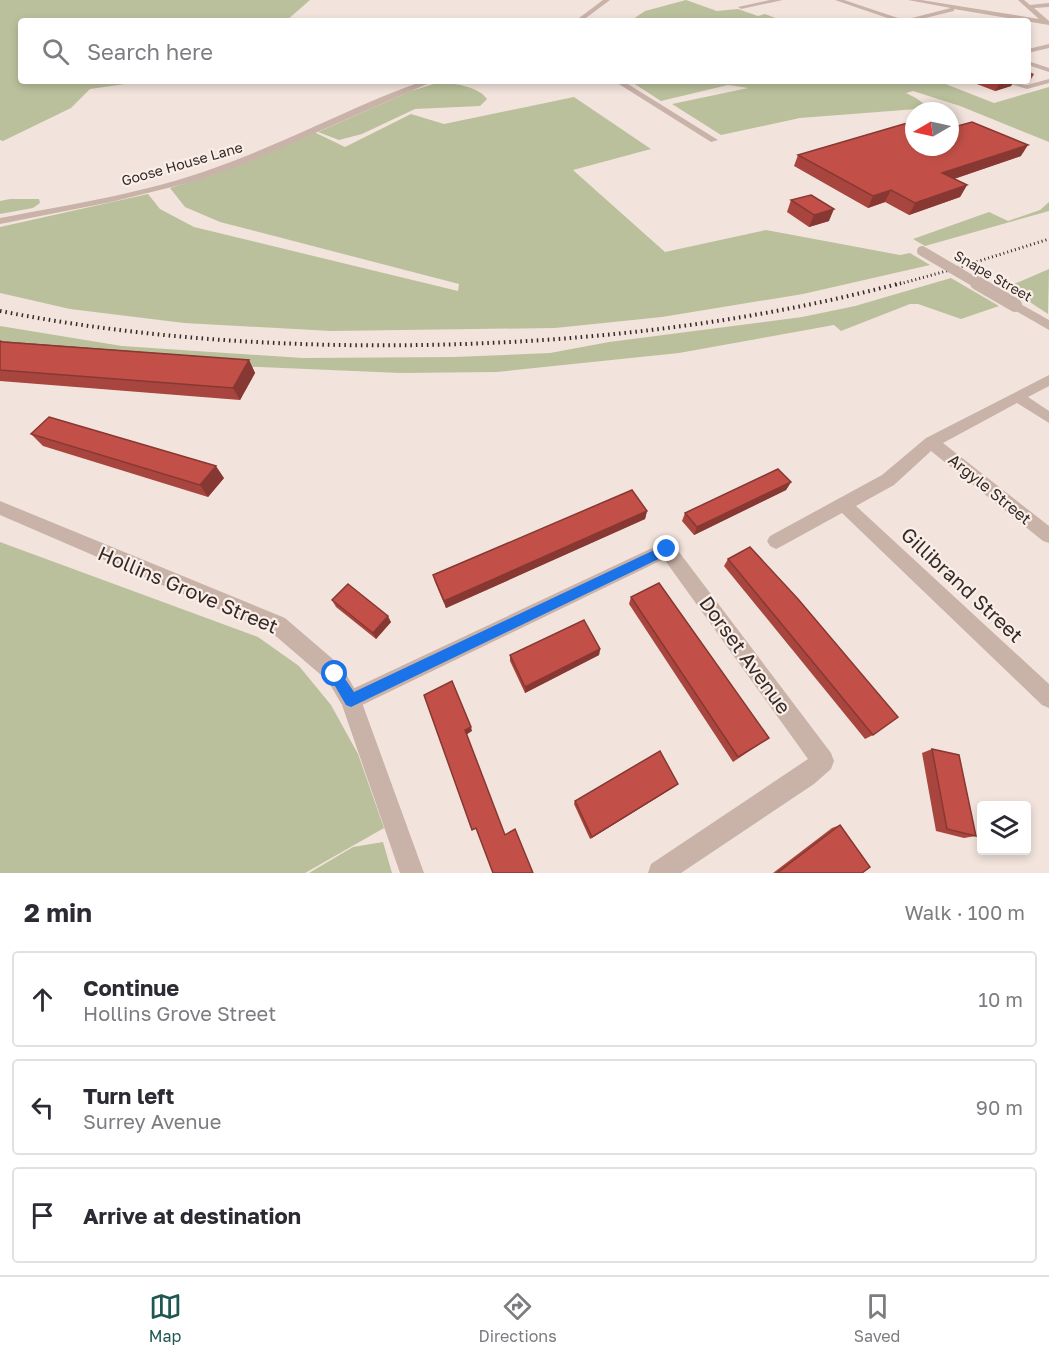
<!DOCTYPE html>
<meta charset="utf-8">
<style>
:root{--surface:#fff;--page:#f2f2f3;--text:#2b2b33;--muted:#7c7c81;--line:#e1e1e2;--accent:#1f5751}
body{margin:0;font-family:"Golos Text",sans-serif;background:var(--page);color:var(--text)}
.controls{position:absolute;right:18px;bottom:18px;display:grid;overflow:hidden;border-radius:6px;box-shadow:0 3px 9px #0003}
.controls button{width:54px;height:54px;display:grid;place-items:center;padding:0;border:0;border-bottom:2px solid var(--line);background:var(--surface);color:var(--text);font:30px sans-serif}
.compass{position:absolute;left:905px;top:102px;width:54px;height:54px;border-radius:50%;background:var(--surface);box-shadow:0 3px 9px #0003;rotate:261deg}
.stop{position:absolute;width:18px;height:18px;margin:-14px;border:4px solid #1a73e8;border-radius:50%;background:#fff}
.stop.end{background:#1a73e8;border-color:#fff;box-shadow:0 2px 6px #0008}
.list{margin:0;padding:0;list-style:none}
h2{display:flex;justify-content:space-between;align-items:center;height:78px;margin:0;padding:0 24px;font-size:26px}
h2 small{font-size:20px;font-weight:400;color:var(--muted)}
.list li{display:grid;grid-template-columns:39px 1fr auto;gap:18px;align-items:center;box-sizing:border-box;height:96px;margin:0 12px 12px;padding:0 12px;border:2px solid var(--line);border-radius:6px}
.list b{display:block;font-size:22px;white-space:nowrap}
.list p{margin:0;font-size:20px;white-space:nowrap;color:var(--muted)}
.list em{font-size:20px;font-style:normal;color:var(--muted)}
.icon{flex:none;width:33px;height:33px;fill:none;stroke:currentColor;stroke-width:2;stroke-linecap:round;stroke-linejoin:round}
.map{position:relative;flex:none;width:1049px;height:873px;overflow:hidden}
.search{position:absolute;background:var(--surface);box-shadow:0 3px 9px #0003;left:18px;right:18px;top:18px;height:66px;display:flex;align-items:center;gap:15px;box-sizing:border-box;padding:0 21px;border-radius:6px;color:var(--muted);font-size:22px}
.sheet{height:402px;background:var(--surface)}
nav{display:flex;justify-content:space-around;align-items:center;box-sizing:border-box;height:84px;border-top:2px solid var(--line);background:var(--surface);font-size:16px;color:var(--muted)}
nav a{display:grid;justify-items:center;gap:3px}
nav .on{color:var(--accent)}
.map>svg:first-child{display:block}
.green{fill:#bbc09c}
.lines{fill:none;stroke-linecap:round;stroke-linejoin:round}
.minor{fill:#c9b2a8;fill-rule:evenodd}
.tertiary{fill:#c9b2a8;fill-rule:evenodd}
.rail-far1{stroke:#362a28;stroke-width:3;stroke-dasharray:1 3;stroke-linecap:butt}
.rail{stroke:#362a28;stroke-width:4;stroke-dasharray:1.5 4;stroke-linecap:butt}
.minor-bridge-far1{stroke:#c9b2a8;stroke-width:10}
.minor-bridge{stroke:#c9b2a8;stroke-width:14}
.wall{fill:#a8453e}
.shaded-wall{fill:#883832}
.building{fill:#c35048;stroke:#883832;stroke-width:1.5}
.route{fill:#1a73e8}
.labels{text-anchor:middle;stroke-width:4.5;stroke-linejoin:round;paint-order:stroke}
.far-street-label{font-size:14px;fill:#362a28;stroke:#f9efe8}
.street-label{font-size:16px;fill:#362a28;stroke:#f9efe8}
.near-street-label{font-size:20px;fill:#362a28;stroke:#f9efe8}
</style>
<div class="map">
<svg width="1049" height="873" viewBox="0 0 1049 873">
<rect width="100%" height="100%" fill="#f2e4dc"/>
<g class="green">
<path d="M0 0H310L286 21H21V81H146L90 89 71 108 3 141 0 140Z"/>
<path d="M686 0 717 11 738 9 758 16 765 14 783 21H630L645 11Z"/>
<path d="M630 81H938L994 103 1049 87V142L960 106 913 91 906 93 916 98 930 108 800 118 721 135 672 104 748 88 728 85 661 101Z"/>
<path d="M440 82C455 84 478 86 487 99L480 106 415 109 362 134 339 140 318 132 411 91Z"/>
<path d="M574 97 651 149 573 170 665 252 766 230 900 255 910 253 930 265 803 294 662 317 555 328 331 331 184 323 70 309 0 293V227L148 194 160 209 194 227 458 291 459 284 220 222 185 207 170 188 212 175 314 132 345 147 411 114 444 124Z"/>
<path d="M10 199H39L40 203 33 208 0 214V201Z"/>
<path d="M1049 202V211L925 246 913 239 989 212 1008 221 1040 210Z"/>
<path d="M1049 269 1048 314 1007 287Z"/>
<path d="M951 278 999 306 961 319 918 304H910L841 331 834 325 679 353 497 372 400 373 234 366 0 343V326L122 346 303 358 454 357 550 353 609 342 802 317 855 306Z"/>
<path d="M0 542 258 637 299 666 331 705 358 754 384 828 305 873H0Z"/>
<path d="M383 842 392 873H309L353 847Z"/>
</g>
<g class="lines">
<g class="minor">
<path d="M603 0H610L582 21H575Z"/>
<path d="M770 0H783L741 9 738 7Z"/>
<path d="M835 0H844L904 20 951 8 908 0H921L1039 19 1018 0H1024L1030 5 1049 3V7L1034 8 1049 21V25L954 9V11L913 21H896Z"/>
<path d="M1049 44V48L1028 53V49Z"/>
<path d="M1028 61 1049 68V72L1028 65Z"/>
<path d="M1049 79V83L1027 89 1000 81 1027 85Z"/>
<path d="M423 81H434L249 162 196 181 111 202 0 224V218C73 204 147 193 217 167 287 142 353 106 423 81Z"/>
<path d="M614 81H623L718 140 711 142Z"/>
<path d="M1015 301 1049 320V330L1011 308 1009 305Z"/>
<path d="M1049 375V386L1028 397 1049 411V423L1017 403 943 443 1049 526V543L1043 541 931 451 894 485 856 506 1049 684V708L1042 705 842 513 782 546 776 549 770 546 767 541 770 536 882 475 926 438Z"/>
<path d="M667 541 673 544 831 753 834 761 831 769 814 784 681 873H648L651 864 808 759 664 559 358 707 351 710 344 707 341 700 344 693Z"/>
</g>
<path class="tertiary" d="M0 501 285 618 342 667 361 700 424 873H400L342 705 328 681 271 632 0 515Z"/>
<path class="rail-far1" d="M896 285 957 268 1049 239"/>
<path class="rail" d="M0 311C112 333 226 343 340 345 529 348 719 331 901 283"/>
<path class="minor-bridge-far1" d="M922 251 980 285"/>
<path class="minor-bridge" d="M977 283 1015 305"/>
</g>
<g class="wall">
<path d="M1028 71 1034 74 1030 81H1028Z"/>
<path d="M969 81H1014L1011 86 995 91Z"/>
<path d="M798 155 1021 156 954 179 967 185 960 197 909 215 885 202 868 208 794 166Z"/>
<path d="M791 200 829 221 809 227 787 212Z"/>
<path d="M0 341 249 360 255 373 240 400 0 381Z"/>
<path d="M31 434 224 478 208 497 43 446Z"/>
<path d="M791 482 786 490 694 535 682 521 685 513Z"/>
<path d="M647 511 645 519 446 608 435 582 433 575Z"/>
<path d="M728 559 873 735 865 739 724 566Z"/>
<path d="M631 597 769 738 733 762 629 604Z"/>
<path d="M332 600 391 622 376 639 336 607Z"/>
<path d="M600 649 599 655 525 693 510 661V655Z"/>
<path d="M932 749 976 836 964 838 936 831 922 753Z"/>
<path d="M674 787 590 839 574 804 575 801Z"/>
<path d="M840 825 862 873H773L832 828Z"/>
</g>
<g class="shaded-wall">
<path d="M1007 81H1014L1011 86 995 91 1000 83Z"/>
<path d="M1028 145 1021 156 936 185 942 173Z"/>
<path d="M967 185 960 197 909 215 915 203Z"/>
<path d="M891 190 885 202 868 208 873 196Z"/>
<path d="M834 209 829 221 809 227 814 215Z"/>
<path d="M249 360 255 373 240 400 233 388Z"/>
<path d="M216 466 224 478 208 497 200 485Z"/>
<path d="M791 482 786 490 694 535 697 527Z"/>
<path d="M647 511 645 519 446 608 444 601Z"/>
<path d="M388 616 391 622 376 639 373 633Z"/>
<path d="M600 649 599 655 525 693V687Z"/>
<path d="M471 727 472 731 466 735 465 730Z"/>
<path d="M678 784 674 787 590 839 592 837Z"/>
</g>
<g class="building">
<path d="M994 81H1007L1000 83Z"/>
<path d="M914 121V147H950V128L972 122 1028 145 942 173 967 185 915 203 891 190 873 196 798 155Z"/>
<path d="M811 195 834 209 814 215 791 200Z"/>
<path d="M0 341 3 342 249 360 233 388 0 370Z"/>
<path d="M49 417 216 466 200 485 31 434Z"/>
<path d="M778 469 791 482 697 527 685 513Z"/>
<path d="M632 490 647 511 444 601 433 575Z"/>
<path d="M750 547 798 599 898 717 873 735 728 559Z"/>
<path d="M659 583 769 738 738 757 631 597Z"/>
<path d="M348 584 388 616 373 633 332 600Z"/>
<path d="M584 620 600 649 525 687 510 655Z"/>
<path d="M452 681 471 727 465 730 505 835 515 829 533 873H493L476 828 472 830 424 695Z"/>
<path d="M932 749 959 755 976 836 947 829Z"/>
<path d="M660 751 678 784 592 837 575 801Z"/>
<path d="M840 825 870 867 862 873H777Z"/>
</g>
<path class="route" d="M667 544 673 549 671 553 351 707 346 705 328 674 330 670 335 668 339 670 354 692Z"/>
<g class="labels">
<g class="far-street-label">
<text transform="translate(182 164) rotate(-16)" y="5">Goose House Lane</text>
<text transform="translate(993 276) rotate(30)" y="5">Snape Street</text>
</g>
<g class="street-label">
<text transform="translate(990 489) rotate(39)" y="6">Argyle Street</text>
</g>
<g class="near-street-label">
<text transform="translate(962 585) rotate(43)" y="7">Gillibrand Street</text>
<text transform="translate(188 590) rotate(23)" y="7">Hollins Grove Street</text>
<text transform="translate(745 655) rotate(54)" y="7">Dorset Avenue</text>
</g>
</g>
</svg>
<div class="controls">
<button><svg class="icon" aria-label="layers" viewBox="0 0 24 24"><path d="M12 4l9 5-9 5-9-5zM3 14l9 5 9-5"/></svg></button>
</div>
<svg class="compass" viewBox="-18 -18 36 36"><path d="M0-13l5 13h-10z" fill="#e53935"/><path d="M0 13l5-13h-10z" fill="#7c7c81"/></svg>
<div class="stop" style="left:335px;top:674px"></div>
<div class="stop end" style="left:667px;top:549px"></div>
<div class="search"><svg class="icon" aria-label="search" viewBox="0 0 24 24"><circle cx="10" cy="10" r="6"/><path d="M15 15l6 6"/></svg>Search here</div>
</div>
<section class="sheet">
<h2>2 min<small>Walk · 100 m</small></h2>
<ul class="list">
<li><svg class="icon" aria-label="ahead" viewBox="0 0 24 24"><path d="M12 20V5M6 11l6-6 6 6"/></svg><div><b>Continue</b><p>Hollins Grove Street</p></div><em>10 m</em></li>
<li><svg class="icon" aria-label="left" viewBox="0 0 24 24"><path d="M17 20v-9H6M10 6l-5 5 5 5"/></svg><div><b>Turn left</b><p>Surrey Avenue</p></div><em>90 m</em></li>
<li><svg class="icon" aria-label="arrive" viewBox="0 0 24 24"><path d="M6 21V4h12l-3 4 3 4H6"/></svg><div><b>Arrive at destination</b></div></li>
</ul>
</section>
<nav>
<a class="on"><svg class="icon" aria-label="map" viewBox="0 0 24 24"><path d="M3 6l6-2 6 2 6-2v14l-6 2-6-2-6 2zM9 4v14M15 6v14"/></svg>Map</a>
<a><svg class="icon" aria-label="directions" viewBox="0 0 24 24"><path d="M12 3l9 9-9 9-9-9zM9 14v-3h6M13 9l2 2-2 2"/></svg>Directions</a>
<a><svg class="icon" aria-label="saved" viewBox="0 0 24 24"><path d="M7 4h10v16l-5-4-5 4z"/></svg>Saved</a>
</nav>
